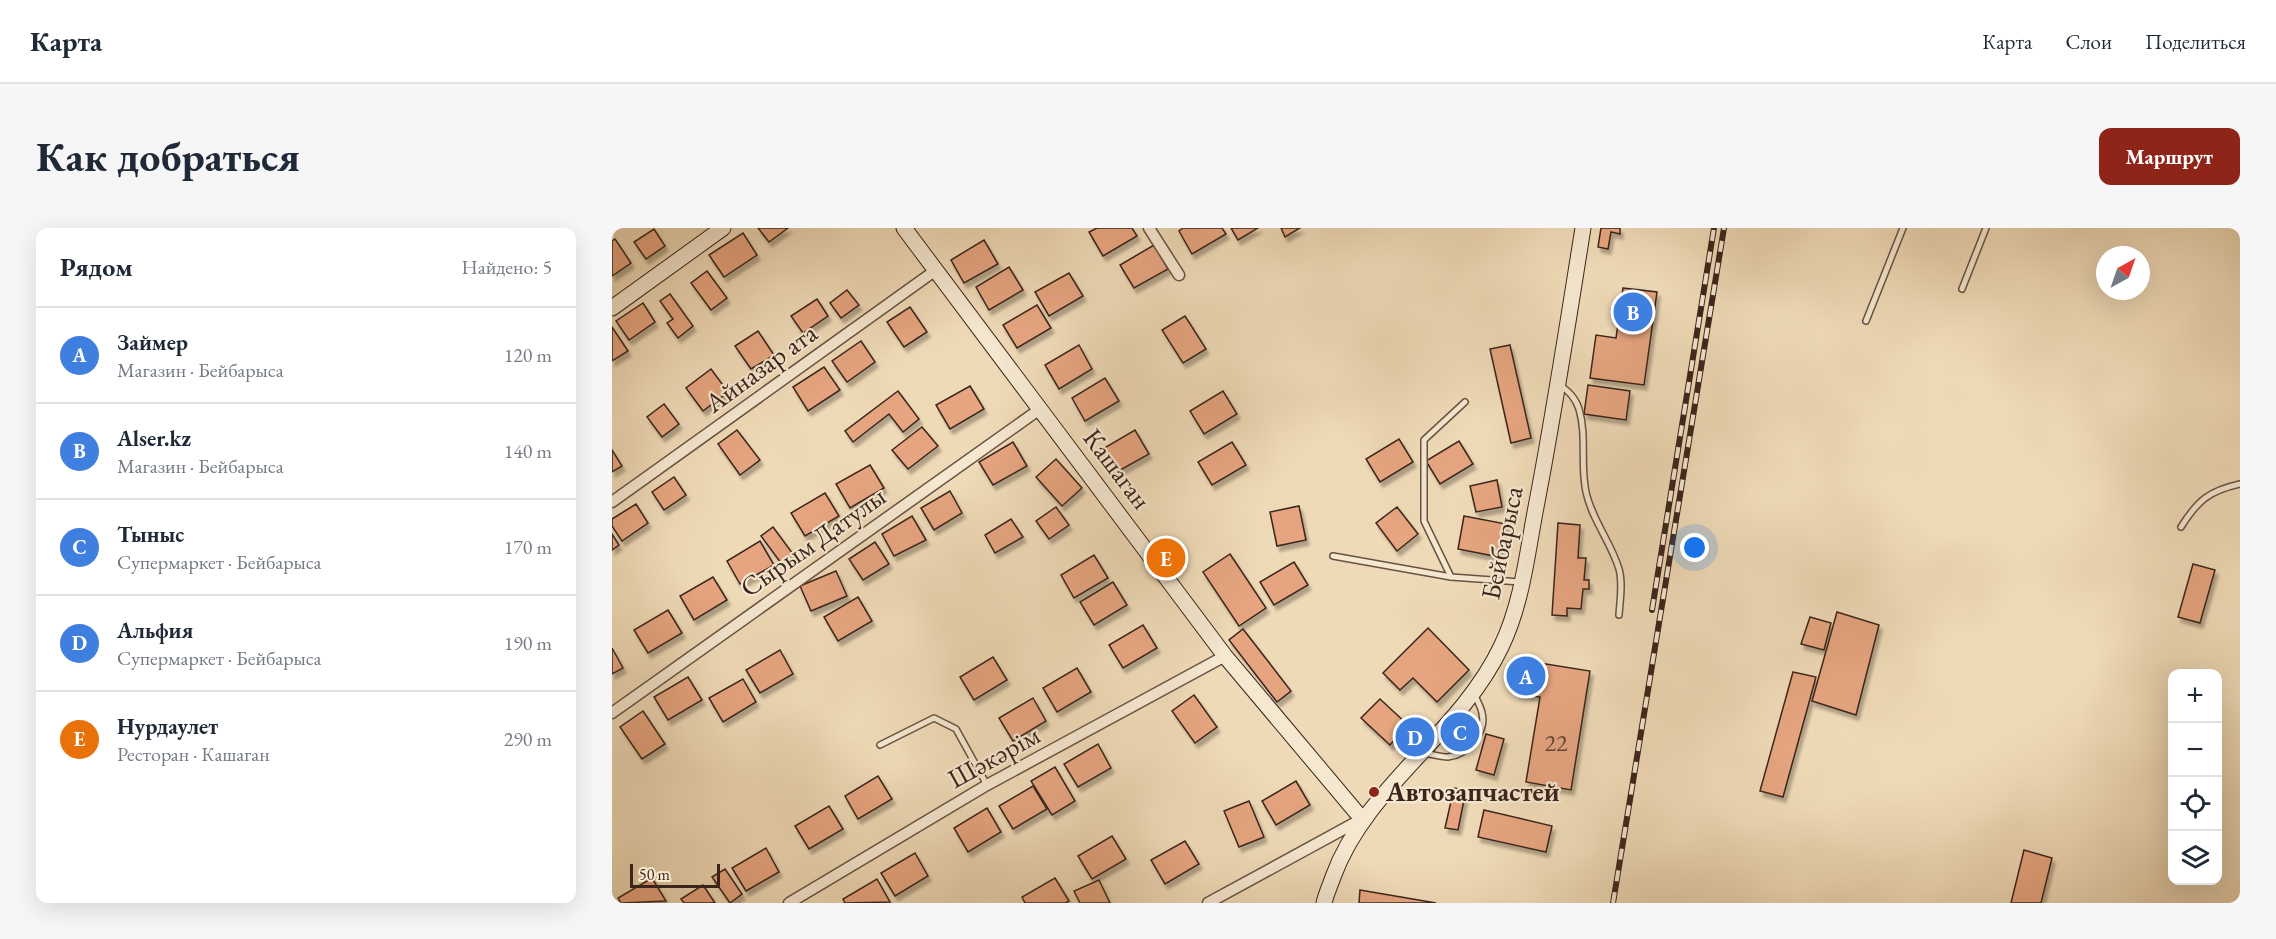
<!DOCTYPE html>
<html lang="ru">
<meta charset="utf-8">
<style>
:root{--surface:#fff;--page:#f6f6f7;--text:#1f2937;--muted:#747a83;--line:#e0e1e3;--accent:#8f2418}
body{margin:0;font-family:"EB Garamond",serif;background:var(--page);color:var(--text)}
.controls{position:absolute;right:18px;bottom:18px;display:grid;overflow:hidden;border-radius:12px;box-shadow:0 6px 24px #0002}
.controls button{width:54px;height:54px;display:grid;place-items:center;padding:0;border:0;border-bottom:2px solid var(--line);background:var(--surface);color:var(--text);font:30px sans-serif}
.compass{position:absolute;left:1484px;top:18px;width:54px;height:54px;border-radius:50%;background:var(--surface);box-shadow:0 6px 24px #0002;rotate:40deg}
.scale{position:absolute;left:18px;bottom:15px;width:90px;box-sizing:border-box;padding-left:6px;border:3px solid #3b251b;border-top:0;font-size:16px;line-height:21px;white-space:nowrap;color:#3b251b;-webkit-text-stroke:4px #f5e7d0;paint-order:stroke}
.you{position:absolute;left:1083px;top:320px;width:21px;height:21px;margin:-15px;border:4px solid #fff;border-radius:50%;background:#1a73e8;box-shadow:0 0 0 9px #1a73e833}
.badge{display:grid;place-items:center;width:39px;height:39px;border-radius:50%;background:var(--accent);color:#fff;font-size:20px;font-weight:700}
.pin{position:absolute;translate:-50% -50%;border:3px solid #fff;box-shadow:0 2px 6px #0006}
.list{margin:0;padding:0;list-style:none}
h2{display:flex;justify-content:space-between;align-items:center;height:78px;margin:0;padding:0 24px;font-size:26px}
h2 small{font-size:20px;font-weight:400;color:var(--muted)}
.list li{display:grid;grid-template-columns:39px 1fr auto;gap:18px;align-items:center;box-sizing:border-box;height:96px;padding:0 24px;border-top:2px solid var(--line)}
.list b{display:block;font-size:22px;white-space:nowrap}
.list p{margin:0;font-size:20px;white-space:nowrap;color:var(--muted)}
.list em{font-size:20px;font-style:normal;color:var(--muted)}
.icon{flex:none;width:33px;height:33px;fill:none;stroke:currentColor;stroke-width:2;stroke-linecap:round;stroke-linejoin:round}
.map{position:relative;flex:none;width:1628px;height:675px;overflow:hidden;border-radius:12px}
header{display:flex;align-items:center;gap:36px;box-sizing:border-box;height:84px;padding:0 30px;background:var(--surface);border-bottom:2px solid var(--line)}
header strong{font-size:28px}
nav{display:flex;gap:33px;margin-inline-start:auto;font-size:21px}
.intro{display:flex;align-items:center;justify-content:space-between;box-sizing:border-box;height:144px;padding:0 36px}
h1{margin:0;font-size:42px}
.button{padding:15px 27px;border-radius:12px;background:var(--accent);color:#fff;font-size:21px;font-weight:700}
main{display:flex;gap:36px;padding:0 36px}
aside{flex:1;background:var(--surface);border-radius:12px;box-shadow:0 6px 24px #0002}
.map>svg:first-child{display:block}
.building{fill:#e6a580;stroke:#3b251b;stroke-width:1.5;filter:url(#shadow)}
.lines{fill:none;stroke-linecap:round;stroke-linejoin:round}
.lane-casing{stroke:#685242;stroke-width:8}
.street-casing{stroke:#685242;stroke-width:13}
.secondary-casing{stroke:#3b251b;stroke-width:17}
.lane{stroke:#f5e7d0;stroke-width:5}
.street{stroke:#f5e7d0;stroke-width:10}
.secondary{stroke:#f5e7d0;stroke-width:15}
.rail-casing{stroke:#3b251b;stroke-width:6}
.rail{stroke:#f5e7d0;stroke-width:4;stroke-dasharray:11;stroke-linecap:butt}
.poi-dot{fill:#8f2418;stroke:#f5e7d0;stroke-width:2}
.labels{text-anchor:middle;stroke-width:4.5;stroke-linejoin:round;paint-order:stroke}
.number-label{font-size:24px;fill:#664534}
.street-label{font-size:27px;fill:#3b251b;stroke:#f5e7d0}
.poi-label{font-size:27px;font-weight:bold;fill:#3b251b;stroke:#f5e7d0;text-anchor:start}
</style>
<header>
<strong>Карта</strong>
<nav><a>Карта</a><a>Слои</a><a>Поделиться</a></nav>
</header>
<div class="intro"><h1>Как добраться</h1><a class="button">Маршрут</a></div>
<main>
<aside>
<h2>Рядом<small>Найдено: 5</small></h2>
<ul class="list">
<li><span class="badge" style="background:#3f7fe0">A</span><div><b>Займер</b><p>Магазин · Бейбарыса</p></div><em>120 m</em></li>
<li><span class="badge" style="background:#3f7fe0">B</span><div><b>Alser.kz</b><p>Магазин · Бейбарыса</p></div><em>140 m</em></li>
<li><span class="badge" style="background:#3f7fe0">C</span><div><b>Тыныс</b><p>Супермаркет · Бейбарыса</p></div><em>170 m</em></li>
<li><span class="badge" style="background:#3f7fe0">D</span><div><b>Альфия</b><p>Супермаркет · Бейбарыса</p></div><em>190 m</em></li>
<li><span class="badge" style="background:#e8710a">E</span><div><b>Нурдаулет</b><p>Ресторан · Кашаган</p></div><em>290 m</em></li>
</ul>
</aside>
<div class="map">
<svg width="1628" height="675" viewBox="0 0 1628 675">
<defs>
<filter id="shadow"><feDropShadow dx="3" dy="5" stdDeviation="1.5" flood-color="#0004"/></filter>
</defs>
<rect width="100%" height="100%" fill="#efdab7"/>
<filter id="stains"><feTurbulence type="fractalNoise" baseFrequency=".00333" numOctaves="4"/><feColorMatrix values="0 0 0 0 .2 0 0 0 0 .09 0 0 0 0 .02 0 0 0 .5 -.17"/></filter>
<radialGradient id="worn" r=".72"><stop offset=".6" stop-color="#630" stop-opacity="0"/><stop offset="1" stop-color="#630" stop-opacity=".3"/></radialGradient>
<g class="building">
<path d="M146 0H176L157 14Z"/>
<path d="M485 0H520L525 8 491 28 477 4Z"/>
<path d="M571 0H610L614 6 580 26 567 3Z"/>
<path d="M619 0H646L626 12Z"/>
<path d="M669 0H688L673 9Z"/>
<path d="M989 0H1008V6L999 4 996 21 986 19Z"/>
<path d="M42 1 53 18 34 31 22 14Z"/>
<path d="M131 5 145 27 112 49 97 27Z"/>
<path d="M3 11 19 35 0 48V13Z"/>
<path d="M372 12 386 36 352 55 339 32Z"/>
<path d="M542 17 556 41 522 60 508 37Z"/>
<path d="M397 39 411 62 377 82 364 59Z"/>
<path d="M95 43 115 70 99 82 79 55Z"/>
<path d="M457 45 471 68 437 88 423 64Z"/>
<path d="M1011 60 1045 64 1032 157 978 150 984 107 1004 110Z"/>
<path d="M235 62 247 77 229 90 218 75Z"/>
<path d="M58 66 81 98 66 110 55 95 61 91 48 73Z"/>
<path d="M205 71 216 88 191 105 179 88Z"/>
<path d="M31 75 43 94 17 112 4 93Z"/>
<path d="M425 77 439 100 405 120 391 97Z"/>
<path d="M298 79 315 104 292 119 275 94Z"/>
<path d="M573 88 594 121 571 135 550 102Z"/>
<path d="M0 99 16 123 0 133Z"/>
<path d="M146 103 162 127 139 141 123 118Z"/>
<path d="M249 113 263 134 235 154 220 133Z"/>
<path d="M467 117 480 141 447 161 433 137Z"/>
<path d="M898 117 919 210 899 215 878 121Z"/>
<path d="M212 139 228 162 196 183 181 159Z"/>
<path d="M99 141 116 164 91 183 74 160Z"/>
<path d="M493 150 507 173 473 193 460 170Z"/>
<path d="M976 157 1018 163 1014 192 972 186Z"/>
<path d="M358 158 372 181 338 201 324 177Z"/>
<path d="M286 163 307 191 291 204 277 186 241 214 233 203Z"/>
<path d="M611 163 625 186 592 206 578 183Z"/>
<path d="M52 176 67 196 50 209 35 189Z"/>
<path d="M310 199 326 218 296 241 280 222Z"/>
<path d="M125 202 148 232 128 247 106 216Z"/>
<path d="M523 202 537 226 503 245 489 222Z"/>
<path d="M787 211 801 234 768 254 754 231Z"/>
<path d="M847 213 861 236 828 256 814 233Z"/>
<path d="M401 214 415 238 381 257 367 234Z"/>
<path d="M620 214 634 237 600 257 586 234Z"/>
<path d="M0 222 10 238 0 244Z"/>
<path d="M444 231 470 260 450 278 424 249Z"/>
<path d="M258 237 272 260 238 280 224 256Z"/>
<path d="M62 249 74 267 52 282 40 264Z"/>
<path d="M885 252 890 279 864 284 858 258Z"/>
<path d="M338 263 350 285 322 302 309 280Z"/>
<path d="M213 265 227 288 193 308 179 285Z"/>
<path d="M24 276 36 295 10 313 0 298V291Z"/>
<path d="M687 278 694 312 665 318 658 284Z"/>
<path d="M444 279 457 297 437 311 424 293Z"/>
<path d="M785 279 806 306 785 323 764 295Z"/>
<path d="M300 288 314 312 282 328 270 306Z"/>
<path d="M852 288 894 296 887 329 846 321Z"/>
<path d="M399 291 411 309 383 325 373 307Z"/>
<path d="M946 295 968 297 966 330H974L972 352H977V361H971L969 381 955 380V388L940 387Z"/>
<path d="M161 299 181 326 169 335 149 308Z"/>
<path d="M0 306 7 317 0 322Z"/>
<path d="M148 313 162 337 128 356 115 333Z"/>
<path d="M263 314 277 336 251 352 237 331Z"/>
<path d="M618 326 654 380 627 398 591 344Z"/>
<path d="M482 327 496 350 462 370 449 347Z"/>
<path d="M682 334 696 357 662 377 648 354Z"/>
<path d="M1581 336 1603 342 1588 395 1566 389Z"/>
<path d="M224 343 235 368 199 383 188 358Z"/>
<path d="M101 349 115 372 82 392 68 368Z"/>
<path d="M501 354 515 377 482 397 468 374Z"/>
<path d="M246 369 260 393 226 413 212 389Z"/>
<path d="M56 382 70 405 36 425 22 402Z"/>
<path d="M1225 384 1267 397 1244 487 1200 473Z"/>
<path d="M1198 389 1219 395 1212 422 1189 416Z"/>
<path d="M531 397 545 420 511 440 497 417Z"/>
<path d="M816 400 857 442 825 474 801 450 788 462 771 445Z"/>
<path d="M631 401 679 463 665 474 617 412Z"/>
<path d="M0 420 11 440 0 446Z"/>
<path d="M168 422 181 446 148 465 134 442Z"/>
<path d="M381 429 395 452 362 472 348 449Z"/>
<path d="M909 432 978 443 959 562 914 554 928 469 905 465Z"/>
<path d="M465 440 479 464 445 484 431 460Z"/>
<path d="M1181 444 1204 449 1171 569 1148 563Z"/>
<path d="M76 449 90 472 56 492 42 469Z"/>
<path d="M131 451 144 474 111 494 97 470Z"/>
<path d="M582 467 605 499 583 515 560 483Z"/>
<path d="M421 470 434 493 401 513 387 490Z"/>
<path d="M768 471 796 497 778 517 749 490Z"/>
<path d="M31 483 53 516 30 531 8 499Z"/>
<path d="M874 506 892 511 882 547 864 542Z"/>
<path d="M486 516 499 540 466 559 452 536Z"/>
<path d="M443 539 463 573 440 587 419 553Z"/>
<path d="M266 548 280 571 246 591 233 568Z"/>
<path d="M684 553 698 577 664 597 650 573Z"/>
<path d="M421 558 435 581 401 601 387 578Z"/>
<path d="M842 560 854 562 846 602 833 600Z"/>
<path d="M637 573 652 609 627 619 612 583Z"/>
<path d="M217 578 231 601 197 621 183 598Z"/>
<path d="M375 580 389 604 356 624 342 600Z"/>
<path d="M872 582 940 598 934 624 866 609Z"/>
<path d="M500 608 514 631 480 651 466 628Z"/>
<path d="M573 613 587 636 553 656 539 632Z"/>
<path d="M154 620 167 644 134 663 120 640Z"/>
<path d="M1412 622 1440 630 1429 675H1399Z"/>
<path d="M303 625 316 648 283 668 269 645Z"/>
<path d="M113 641 130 666 118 675 100 649Z"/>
<path d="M40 650 54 673 9 675 6 670Z"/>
<path d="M443 650 457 673 453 675H413L410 669Z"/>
<path d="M265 651 278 674 233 675 231 671Z"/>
<path d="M487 652 498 675H468L462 663Z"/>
<path d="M91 657 103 675H72L69 671Z"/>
<path d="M748 662 824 675H747Z"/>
</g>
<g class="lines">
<g class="lane-casing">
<g id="lane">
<path d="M1350 61 1374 0"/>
<path d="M1254 93 1291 0"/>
<path d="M947 156C957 164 963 169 967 181 975 208 968 236 974 264 980 292 999 314 1007 341 1011 355 1008 372 1007 387"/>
<path d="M1569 299C1586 272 1597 263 1628 256"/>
<path d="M721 328 839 349 908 354"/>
<path d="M839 349 812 293V212L853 174"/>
<path d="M268 517 322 490 344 501 375 557"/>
<path d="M812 525C819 526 828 529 836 529 855 527 875 504 870 485 869 479 865 473 863 467"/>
</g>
</g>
<g class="street-casing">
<g id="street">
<path d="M537 0 567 47"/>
<path d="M0 274 324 42"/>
<path d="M0 485 428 181"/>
<path d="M177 675 375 557 613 428"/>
<path d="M596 675 750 591"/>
</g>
</g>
<g class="secondary-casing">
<g id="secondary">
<path d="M292 0 613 428 750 591"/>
<path d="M0 80 111 0"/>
<path d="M712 675C714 666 718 658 721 649 754 558 847 507 889 419 910 376 915 326 924 279 942 186 956 93 971 0"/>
</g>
</g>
<use href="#lane" class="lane"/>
<use href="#street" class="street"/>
<use href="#secondary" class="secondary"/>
<g class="rail-casing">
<g id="rail">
<path d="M1040 382 1102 0"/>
<path d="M1001 675 1112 0"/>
</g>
</g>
<use href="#rail" class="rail"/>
</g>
<circle class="poi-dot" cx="762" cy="564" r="6"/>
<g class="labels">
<g class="number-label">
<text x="944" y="523">22</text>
</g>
<g class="street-label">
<text transform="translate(149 140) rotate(-36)" y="9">Айназар ата</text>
<text transform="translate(505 241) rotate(53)" y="9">Кашаган</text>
<text transform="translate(201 314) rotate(-35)" y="9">Сырым Датулы</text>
<text transform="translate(890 315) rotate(-78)" y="9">Бейбарыса</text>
<text transform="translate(382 529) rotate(-29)" y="9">Шәкәрім</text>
</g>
<g class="poi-label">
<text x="774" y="573">Автозапчастей</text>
</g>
</g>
<rect width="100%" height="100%" filter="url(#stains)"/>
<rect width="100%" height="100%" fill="url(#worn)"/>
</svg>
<div class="controls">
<button>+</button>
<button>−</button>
<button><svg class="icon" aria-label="locate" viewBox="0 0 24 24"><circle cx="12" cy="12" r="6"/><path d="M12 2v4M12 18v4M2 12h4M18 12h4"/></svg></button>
<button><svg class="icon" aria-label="layers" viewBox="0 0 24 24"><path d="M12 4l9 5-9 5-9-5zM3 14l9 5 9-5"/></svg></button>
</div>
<svg class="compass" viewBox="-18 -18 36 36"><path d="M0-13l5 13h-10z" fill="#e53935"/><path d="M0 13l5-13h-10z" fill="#747a83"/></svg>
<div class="scale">50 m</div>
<div class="you"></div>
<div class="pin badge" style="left:914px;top:448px;background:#3f7fe0">A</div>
<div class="pin badge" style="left:1021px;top:84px;background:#3f7fe0">B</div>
<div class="pin badge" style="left:848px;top:504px;background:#3f7fe0">C</div>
<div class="pin badge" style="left:803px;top:509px;background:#3f7fe0">D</div>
<div class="pin badge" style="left:554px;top:330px;background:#e8710a">E</div>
</div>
</main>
